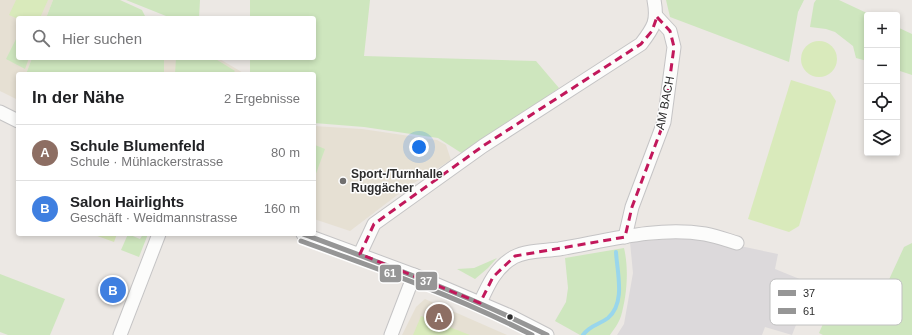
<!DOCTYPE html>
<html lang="de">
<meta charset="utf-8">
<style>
:root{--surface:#fff;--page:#f2f2f2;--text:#202124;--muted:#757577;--line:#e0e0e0;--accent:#1a73e8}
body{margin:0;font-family:Helvetica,sans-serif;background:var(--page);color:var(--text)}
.controls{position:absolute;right:12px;top:12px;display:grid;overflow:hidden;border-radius:4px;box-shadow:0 2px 6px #0003}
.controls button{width:36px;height:36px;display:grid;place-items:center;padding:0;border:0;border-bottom:1px solid var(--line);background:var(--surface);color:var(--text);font:20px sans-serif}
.you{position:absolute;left:419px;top:147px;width:14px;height:14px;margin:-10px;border:3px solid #fff;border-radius:50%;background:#1a73e8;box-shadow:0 0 0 6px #1a73e833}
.badge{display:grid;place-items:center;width:26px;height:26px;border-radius:50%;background:var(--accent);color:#fff;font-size:13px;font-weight:700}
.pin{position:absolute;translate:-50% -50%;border:2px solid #fff;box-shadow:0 1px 4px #0006}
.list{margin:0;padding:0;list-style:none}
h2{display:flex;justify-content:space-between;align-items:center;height:52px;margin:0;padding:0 16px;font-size:17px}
h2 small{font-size:13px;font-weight:400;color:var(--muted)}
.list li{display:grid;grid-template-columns:26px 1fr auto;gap:12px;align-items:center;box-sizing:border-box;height:56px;padding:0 16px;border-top:1px solid var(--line)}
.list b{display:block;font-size:15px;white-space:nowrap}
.list p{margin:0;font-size:13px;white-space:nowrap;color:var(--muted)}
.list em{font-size:13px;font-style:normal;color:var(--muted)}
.icon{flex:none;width:22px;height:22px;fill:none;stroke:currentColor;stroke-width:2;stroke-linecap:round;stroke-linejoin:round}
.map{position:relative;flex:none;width:912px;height:335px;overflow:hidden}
.search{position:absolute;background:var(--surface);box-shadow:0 2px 6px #0003;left:16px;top:16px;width:300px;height:44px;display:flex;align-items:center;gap:10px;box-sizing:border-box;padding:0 14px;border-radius:4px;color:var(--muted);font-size:15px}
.panel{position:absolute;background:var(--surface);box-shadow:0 2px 6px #0003;left:16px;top:72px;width:300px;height:164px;border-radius:4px}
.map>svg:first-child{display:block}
.industrial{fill:#dcd9db}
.education{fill:#e6e0d3}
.green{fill:#cee6be}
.pitch{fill:#d9eabb}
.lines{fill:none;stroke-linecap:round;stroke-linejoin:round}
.stream{stroke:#99d6ec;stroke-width:4}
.minor-casing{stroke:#c5c4c5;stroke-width:15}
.minor{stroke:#fcfcfb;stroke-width:13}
.bus-1-casing{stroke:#fff;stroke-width:8}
.bus-2-casing{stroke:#fff;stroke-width:8}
.bus-1{stroke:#969696;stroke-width:5}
.bus-2{stroke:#969696;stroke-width:5}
.marked{fill:none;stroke:#c2185b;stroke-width:3;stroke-dasharray:8 5;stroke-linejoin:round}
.poi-dot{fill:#706f6e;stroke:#fff;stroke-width:1.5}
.bus-dot{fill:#2e2e2e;stroke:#fff;stroke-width:1.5}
.labels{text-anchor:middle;stroke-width:3;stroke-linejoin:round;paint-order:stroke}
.street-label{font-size:12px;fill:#2e2e2e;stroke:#fff}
.poi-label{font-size:12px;font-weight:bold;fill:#2e2e2e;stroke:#fff;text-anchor:start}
.key{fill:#fff;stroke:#c0c0c0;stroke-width:1}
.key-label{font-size:11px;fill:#2e2e2e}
.line-badge{stroke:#fff;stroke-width:1.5}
.badge-label{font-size:11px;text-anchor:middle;font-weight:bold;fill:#fff}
</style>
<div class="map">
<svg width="912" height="335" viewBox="0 0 912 335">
<rect width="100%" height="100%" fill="#ece8e4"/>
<path class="industrial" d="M697 237 778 254 775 269 812 284 792 335 765 327 762 335H617L624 324 633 273 630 242Z"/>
<g class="education">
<path d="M0 0H53L46 18H18V58H32L26 74H18V100L0 91Z"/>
<path d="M164 58H218L245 74H164Z"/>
<path d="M314 126 362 129 437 140 446 145 451 160 409 186 350 231 314 219Z"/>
<path d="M425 299 507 335H402L416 307Z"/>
</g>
<g class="green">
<path d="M53 0H120L142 10 146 18H46Z"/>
<path d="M126 0H200L199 18H166V16Z"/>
<path d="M250 0H370L364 56 536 61 559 88 463 154 438 138 364 127 314 123V74H250V58H314V18H250Z"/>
<path d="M666 0H804L798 12 789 62 670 17Z"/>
<path d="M816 0H839L871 15H867V61L856 58 853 46 835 32 826 29 810 27 814 3Z"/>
<path d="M897 27 912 34V75L897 70Z"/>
<path d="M18 35V58H29L25 69 6 59Z"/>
<path d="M32 58H164V74H26Z"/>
<path d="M176 58H214L235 71 232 74H175Z"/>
<path d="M315 145 325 149 314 179V147Z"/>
<path d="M128 234 140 239 143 234H148L139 257 121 250Z"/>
<path d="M912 243V335H823L819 333 826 317 831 319 835 310 869 323 904 247Z"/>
<path d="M624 248C629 269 627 295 621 316 619 323 614 329 610 335H580L555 321 566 302 568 288 565 258Z"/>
<path d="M497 258 488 268 475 279 457 269 474 268Z"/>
<path d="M0 274 65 299 50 335H8L0 332Z"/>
</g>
<g class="pitch">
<path d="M16 0H48L40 18 18 19 9 15Z"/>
<circle cx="819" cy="59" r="18"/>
<path d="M791 80 830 92 836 101 799 226 789 232 748 219Z"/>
<path d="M92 234H117L114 242Z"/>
<path d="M421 316 470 335H413Z"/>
</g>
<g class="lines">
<path class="stream" d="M583 335C590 325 599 325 608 318 626 303 617 272 616 252"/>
<g class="minor-casing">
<g id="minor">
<path d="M0 112 18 121"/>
<path d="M303 234 414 275 510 316 547 335"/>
<path d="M625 237 632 207 664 122 674 47 670 31 657 17"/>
<path d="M360 254 374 224 483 146 641 44C654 27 658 21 654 0"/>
<path d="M480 303C488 285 496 267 514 257 527 250 545 251 559 249 606 241 657 226 705 234 716 236 727 240 737 243"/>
<path d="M120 335 159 234"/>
<path d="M391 335 414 275"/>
</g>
</g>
<use href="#minor" class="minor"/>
<g class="bus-1-casing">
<path id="bus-1" d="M303 234C386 265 468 295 547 335"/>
</g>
<g class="bus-2-casing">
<path id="bus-2" d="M301 241C379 269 458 297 532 335"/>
</g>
<use href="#bus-1" class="bus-1"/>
<use href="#bus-2" class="bus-2"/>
</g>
<path class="marked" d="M657 17 670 31 674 47 664 122 632 207 625 237 515 256 493 277 480 303 360 254 374 224 483 146 641 44 652 31Z"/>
<circle class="poi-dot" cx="343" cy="181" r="4"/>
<circle class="bus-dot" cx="510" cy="317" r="3.5"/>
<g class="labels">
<g class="street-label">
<text transform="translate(665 103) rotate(-79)" y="4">AM BACH</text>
</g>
<g class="poi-label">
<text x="351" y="178">Sport-/Turnhalle<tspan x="351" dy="14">Ruggächer</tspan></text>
</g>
</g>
<rect x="770" y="279" width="132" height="46" rx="6" class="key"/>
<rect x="778" y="290" width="18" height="6" fill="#969696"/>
<rect x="778" y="308" width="18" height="6" fill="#969696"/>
<g class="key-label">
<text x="803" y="297">37</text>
<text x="803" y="315">61</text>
</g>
<g class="line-badge">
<rect x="379" y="264" width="23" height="19" rx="4" fill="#969696"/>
<rect x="415" y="271" width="23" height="20" rx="4" fill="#969696"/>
</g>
<g class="badge-label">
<text x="390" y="277">61</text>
<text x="426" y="285">37</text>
</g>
</svg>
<div class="controls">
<button>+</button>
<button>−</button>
<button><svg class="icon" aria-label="locate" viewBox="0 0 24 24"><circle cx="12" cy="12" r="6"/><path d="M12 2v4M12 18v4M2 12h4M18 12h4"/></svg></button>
<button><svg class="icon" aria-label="layers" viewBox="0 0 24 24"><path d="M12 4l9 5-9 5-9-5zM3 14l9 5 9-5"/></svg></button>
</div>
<div class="you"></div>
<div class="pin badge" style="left:439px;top:317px;background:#8d6e63">A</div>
<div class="pin badge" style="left:113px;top:290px;background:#3f7fe0">B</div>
<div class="search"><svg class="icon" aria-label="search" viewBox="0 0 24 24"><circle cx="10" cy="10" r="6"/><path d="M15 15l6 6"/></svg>Hier suchen</div>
<section class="panel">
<h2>In der Nähe<small>2 Ergebnisse</small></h2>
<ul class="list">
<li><span class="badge" style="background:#8d6e63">A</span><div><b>Schule Blumenfeld</b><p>Schule · Mühlackerstrasse</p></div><em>80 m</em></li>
<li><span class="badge" style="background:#3f7fe0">B</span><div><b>Salon Hairlights</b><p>Geschäft · Weidmannstrasse</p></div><em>160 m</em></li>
</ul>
</section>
</div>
